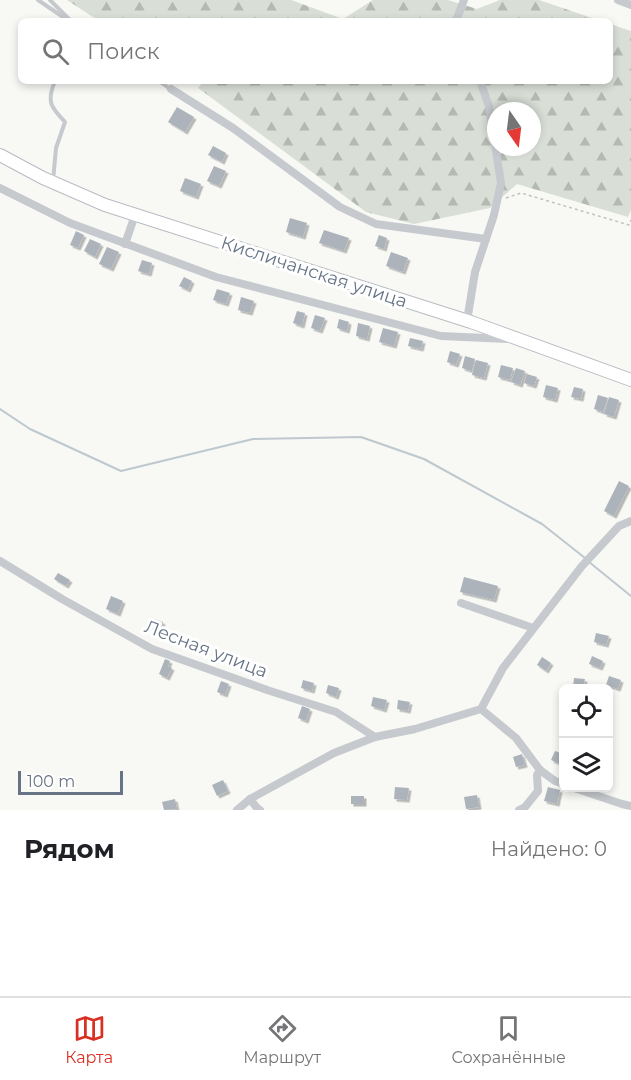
<!DOCTYPE html>
<html lang="ru">
<meta charset="utf-8">
<style>
:root{--surface:#fff;--page:#f6f6f6;--text:#202124;--muted:#757577;--line:#e0e0e0;--accent:#d93025}
body{margin:0;font-family:Montserrat,sans-serif;background:var(--page);color:var(--text)}
.controls{position:absolute;right:18px;bottom:18px;display:grid;overflow:hidden;border-radius:9px;box-shadow:0 3px 9px #0003}
.controls button{width:54px;height:54px;display:grid;place-items:center;padding:0;border:0;border-bottom:2px solid var(--line);background:var(--surface);color:var(--text);font:30px sans-serif}
.compass{position:absolute;left:487px;top:102px;width:54px;height:54px;border-radius:50%;background:var(--surface);box-shadow:0 3px 9px #0003;rotate:166deg}
.scale{position:absolute;left:18px;bottom:15px;width:105px;box-sizing:border-box;padding-left:6px;border:3px solid #677486;border-top:0;font-size:16px;line-height:21px;white-space:nowrap;color:#677486;-webkit-text-stroke:4px #fff;paint-order:stroke}
.list{margin:0;padding:0;list-style:none}
h2{display:flex;justify-content:space-between;align-items:center;height:78px;margin:0;padding:0 24px;font-size:26px}
h2 small{font-size:20px;font-weight:400;color:var(--muted)}
.icon{flex:none;width:33px;height:33px;fill:none;stroke:currentColor;stroke-width:2;stroke-linecap:round;stroke-linejoin:round}
.map{position:relative;flex:none;width:631px;height:810px;overflow:hidden}
.search{position:absolute;background:var(--surface);box-shadow:0 3px 9px #0003;left:18px;right:18px;top:18px;height:66px;display:flex;align-items:center;gap:15px;box-sizing:border-box;padding:0 21px;border-radius:9px;color:var(--muted);font-size:22px}
.sheet{height:186px;background:var(--surface)}
nav{display:flex;justify-content:space-around;align-items:center;box-sizing:border-box;height:84px;border-top:2px solid var(--line);background:var(--surface);font-size:16px;color:var(--muted)}
nav a{display:grid;justify-items:center;gap:3px}
nav .on{color:var(--accent)}
.map>svg:first-child{display:block}
.forest{fill:url(#forest-firs);fill-rule:evenodd}
.lines{fill:none;stroke-linecap:round;stroke-linejoin:round}
.stream{stroke:#bec8cd;stroke-width:2}
.building{fill:#acb3ba;filter:url(#shadow)}
.secondary-casing{stroke:#b8bcc2;stroke-width:14}
.path{stroke:#c0c1c4;stroke-width:1.5;stroke-dasharray:3 3;stroke-linecap:butt}
.lane{stroke:#c6c9cd;stroke-width:4}
.street{stroke:#c6c9cd;stroke-width:8}
.secondary{stroke:#fff;stroke-width:12}
.labels{text-anchor:middle;stroke-width:6;stroke-linejoin:round;paint-order:stroke}
.street-label{font-size:18px;fill:#677486;stroke:#fff}
</style>
<div class="map">
<svg width="631" height="810" viewBox="0 0 631 810">
<defs>
<pattern id="forest-firs" width="22" height="20" patternUnits="userSpaceOnUse" patternTransform="scale(1.5)"><rect width="22" height="20" fill="#d9dfd6"/><path d="M5 1l3.5 6h-7zM16 11l3.5 6h-7z" fill="#b4b9b3"/></pattern>
<filter id="shadow"><feDropShadow dx="2.5" dy="2.5" stdDeviation="0" flood-color="#0004"/></filter>
</defs>
<rect width="100%" height="100%" fill="#f8f8f5"/>
<g class="forest">
<path d="M67 0H291L343 19 373 0H448L477 9 500 0H539L601 21H99Z"/>
<path d="M610 24 631 31V210L628 217 517 184 490 208 414 224 366 212 198 88 204 81H610ZM496 111H532V147H496Z"/>
</g>
<g class="lines">
<g class="stream">
<path d="M0 409 30 429 121 471 253 439 361 437 424 459 542 524 585 558"/>
<path d="M589 562 631 596"/>
</g>
</g>
<g class="building">
<path d="M177 107 194 117 185 132 168 122Z"/>
<path d="M213 146 226 153 222 162 208 155Z"/>
<path d="M214 166 226 171 219 186 207 181Z"/>
<path d="M185 178 201 184 196 197 180 191Z"/>
<path d="M290 218 307 223 303 237 286 232Z"/>
<path d="M324 230 349 238 344 251 319 243Z"/>
<path d="M76 231 84 235 78 248 70 245Z"/>
<path d="M379 235 387 238 384 249 375 246Z"/>
<path d="M90 239 101 244 95 257 84 251Z"/>
<path d="M107 247 119 252 111 269 99 264Z"/>
<path d="M391 252 408 258 403 272 386 266Z"/>
<path d="M142 260 152 263 149 274 138 271Z"/>
<path d="M184 277 192 281 188 290 179 286Z"/>
<path d="M217 289 230 293 226 304 213 300Z"/>
<path d="M241 297 254 301 250 313 238 310Z"/>
<path d="M297 311 305 313 302 326 293 323Z"/>
<path d="M315 315 325 318 320 331 311 328Z"/>
<path d="M339 319 349 322 347 331 337 328Z"/>
<path d="M358 323 370 326 367 339 356 336Z"/>
<path d="M383 328 398 332 394 346 379 342Z"/>
<path d="M410 338 423 341 421 349 408 346Z"/>
<path d="M450 351 460 354 456 365 447 362Z"/>
<path d="M465 356 475 359 472 371 462 368Z"/>
<path d="M476 360 488 363 484 378 472 375Z"/>
<path d="M501 365 513 368 510 380 498 377Z"/>
<path d="M516 368 525 371 520 385 511 382Z"/>
<path d="M527 374 537 377 534 386 524 383Z"/>
<path d="M546 385 558 388 555 400 543 397Z"/>
<path d="M574 387 583 389 581 399 571 397Z"/>
<path d="M598 395 608 398 603 412 594 409Z"/>
<path d="M609 397 619 400 614 417 604 414Z"/>
<path d="M619 481 629 486 614 516 604 511Z"/>
<path d="M58 573 70 580 66 586 54 579Z"/>
<path d="M464 577 498 586 494 600 460 592Z"/>
<path d="M111 596 123 601 118 614 106 609Z"/>
<path d="M155 619 163 622 160 632 152 629Z"/>
<path d="M596 633 609 636 606 645 594 642Z"/>
<path d="M592 656 603 661 600 668 589 664Z"/>
<path d="M542 657 551 663 546 671 537 665Z"/>
<path d="M165 659 170 661 168 666 172 668 167 678 159 674Z"/>
<path d="M609 676 621 680 618 689 606 685Z"/>
<path d="M574 678 585 679 583 688 573 687Z"/>
<path d="M303 680 314 683 312 691 301 688Z"/>
<path d="M221 681 229 684 225 695 217 692Z"/>
<path d="M328 685 339 688 336 697 326 693Z"/>
<path d="M373 697 387 700 384 710 371 706Z"/>
<path d="M398 700 410 702 408 711 397 709Z"/>
<path d="M302 706 310 709 306 721 298 718Z"/>
<path d="M555 751 564 754V761L562 765 551 760Z"/>
<path d="M522 754 525 765 516 767 513 757Z"/>
<path d="M223 780 228 791 217 796 212 785Z"/>
<path d="M395 787 409 788 407 800 394 799Z"/>
<path d="M548 787 560 790 557 804 544 801Z"/>
<path d="M477 795 479 807 466 809 464 797Z"/>
<rect x="351" y="796" width="13" height="8"/>
<path d="M175 799 177 809 164 810 162 802Z"/>
</g>
<g class="lines">
<g class="secondary-casing">
<path id="secondary" d="M0 155 43 178 105 205 471 322 631 380"/>
</g>
<path class="path" d="M506 198 521 193 629 225 631 220"/>
<g class="lane">
<path d="M38 0 69 21"/>
<path d="M50 0 69 19"/>
<path d="M159 81 170 89"/>
<path d="M53 181 56 148 65 122C51 107 46 102 55 81"/>
</g>
<g class="street">
<path d="M618 0 631 5"/>
<path d="M456 21 464 0"/>
<path d="M171 89 233 128 340 207 376 224 486 239"/>
<path d="M0 188 70 223 216 277 441 336 508 339"/>
<path d="M125 244 135 215"/>
<path d="M467 321 475 272 494 215 501 183 489 106 480 81"/>
<path d="M0 561 62 599 152 649 267 690 336 712 375 737"/>
<path d="M461 603 533 628"/>
<path d="M481 709 516 738 540 770"/>
<path d="M574 788 622 804 631 806"/>
<path d="M250 799 257 808 260 810"/>
<path d="M237 810 250 799 334 753 375 737 415 729 481 709 503 668 582 566 619 526 631 521"/>
<path d="M519 810 525 807 538 791 537 775 540 770 555 781 564 784"/>
</g>
<use href="#secondary" class="secondary"/>
</g>
<g class="labels">
<g class="street-label">
<text transform="translate(314 272) rotate(18)" y="6">Кисличанская улица</text>
<text transform="translate(206 649) rotate(21)" y="6">Лесная улица</text>
</g>
</g>
</svg>
<div class="controls">
<button><svg class="icon" aria-label="locate" viewBox="0 0 24 24"><circle cx="12" cy="12" r="6"/><path d="M12 2v4M12 18v4M2 12h4M18 12h4"/></svg></button>
<button><svg class="icon" aria-label="layers" viewBox="0 0 24 24"><path d="M12 4l9 5-9 5-9-5zM3 14l9 5 9-5"/></svg></button>
</div>
<svg class="compass" viewBox="-18 -18 36 36"><path d="M0-13l5 13h-10z" fill="#e53935"/><path d="M0 13l5-13h-10z" fill="#757577"/></svg>
<div class="scale">100 m</div>
<div class="search"><svg class="icon" aria-label="search" viewBox="0 0 24 24"><circle cx="10" cy="10" r="6"/><path d="M15 15l6 6"/></svg>Поиск</div>
</div>
<section class="sheet">
<h2>Рядом<small>Найдено: 0</small></h2>
<ul class="list">
</ul>
</section>
<nav>
<a class="on"><svg class="icon" aria-label="map" viewBox="0 0 24 24"><path d="M3 6l6-2 6 2 6-2v14l-6 2-6-2-6 2zM9 4v14M15 6v14"/></svg>Карта</a>
<a><svg class="icon" aria-label="directions" viewBox="0 0 24 24"><path d="M12 3l9 9-9 9-9-9zM9 14v-3h6M13 9l2 2-2 2"/></svg>Маршрут</a>
<a><svg class="icon" aria-label="saved" viewBox="0 0 24 24"><path d="M7 4h10v16l-5-4-5 4z"/></svg>Сохранённые</a>
</nav>
